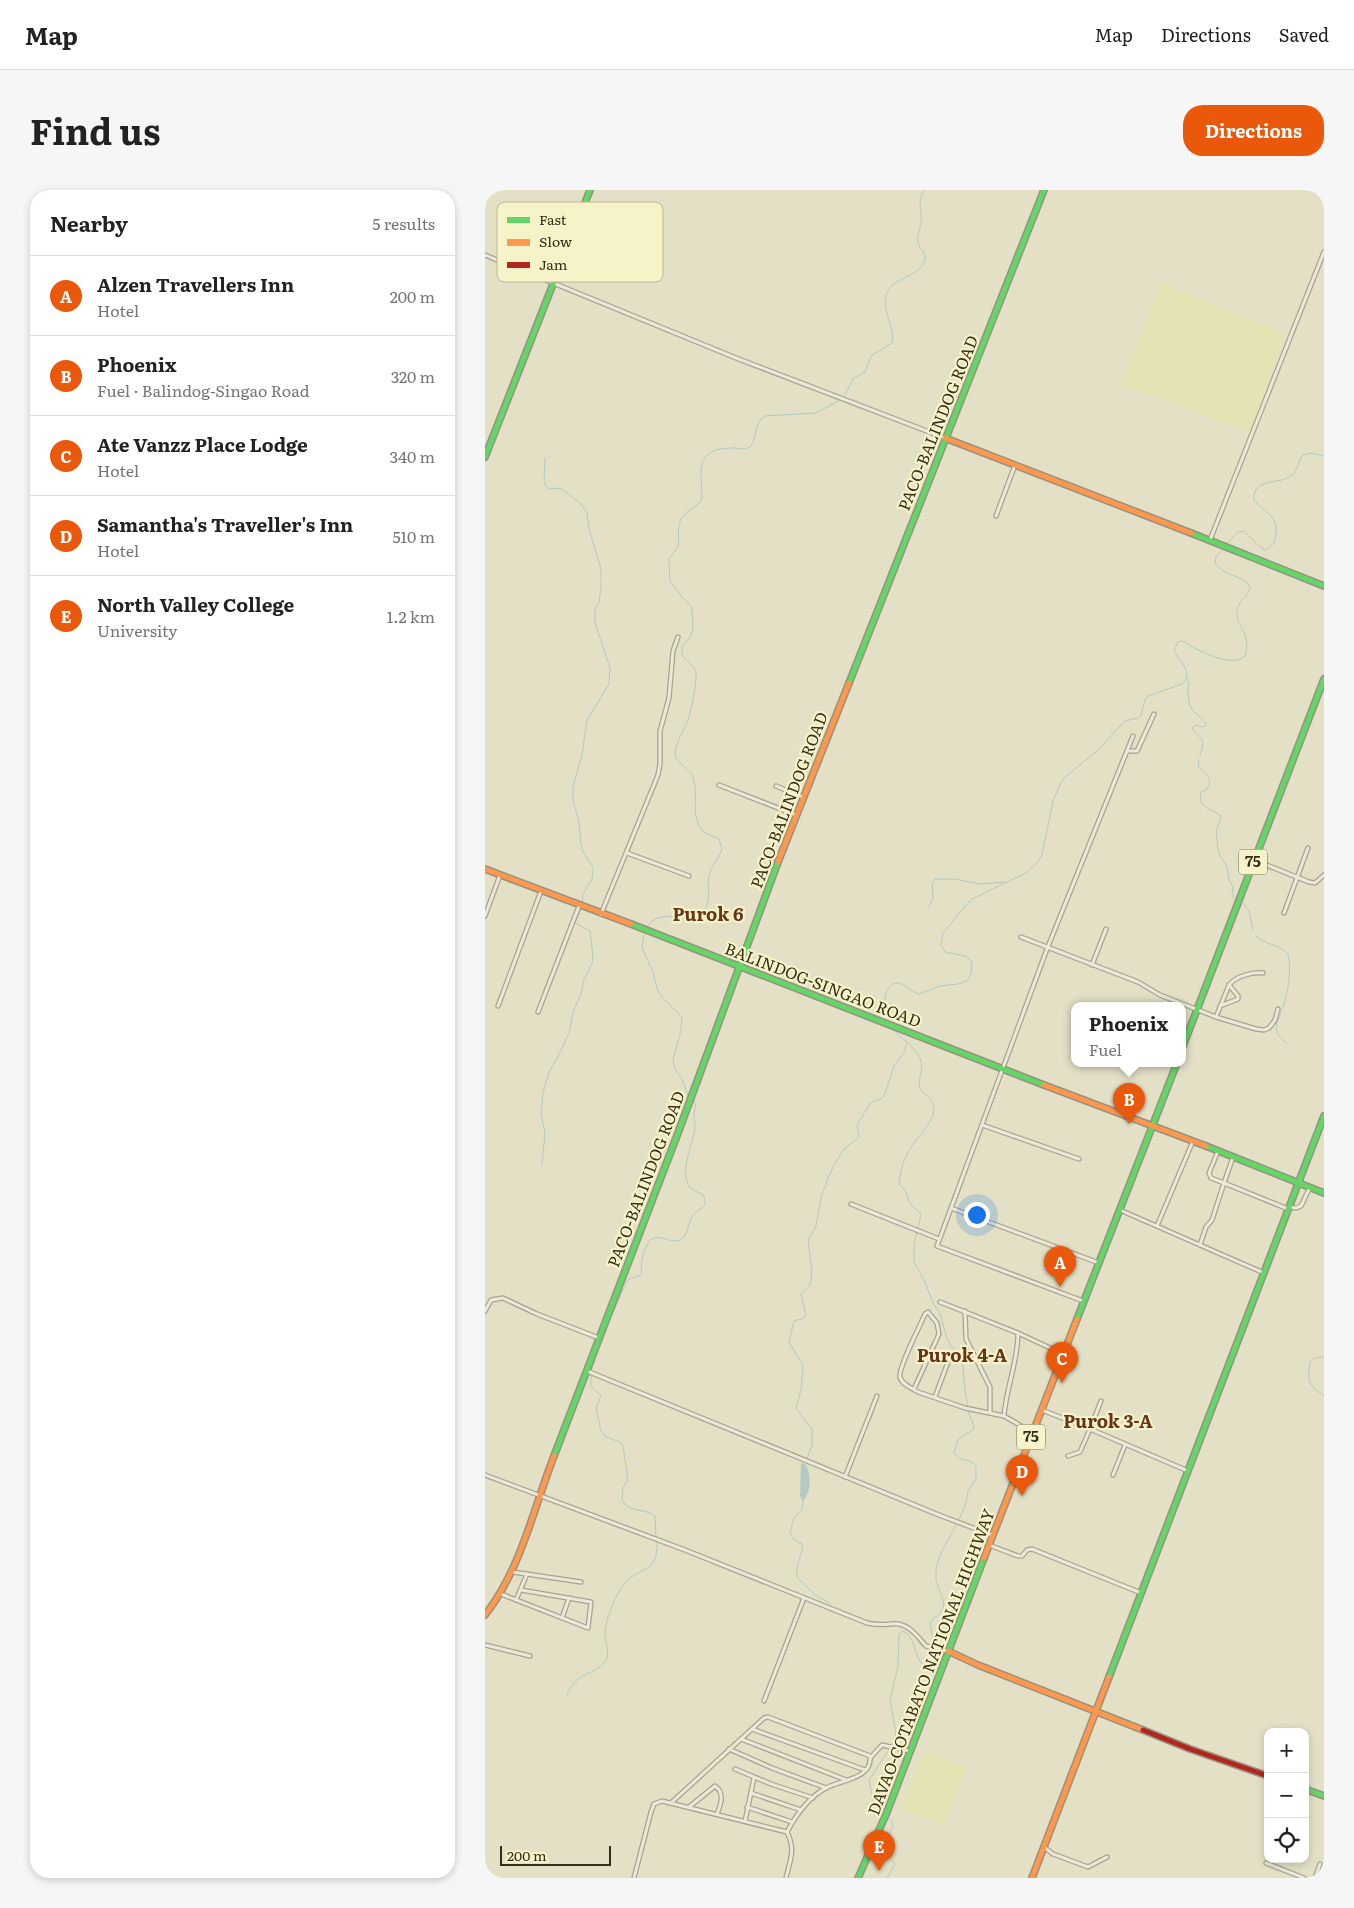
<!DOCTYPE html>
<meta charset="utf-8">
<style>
:root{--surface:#fff;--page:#f6f6f6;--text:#222;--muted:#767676;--line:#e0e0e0;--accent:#ea580c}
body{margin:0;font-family:Literata,serif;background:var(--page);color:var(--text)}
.controls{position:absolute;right:15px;bottom:15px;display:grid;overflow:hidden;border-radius:10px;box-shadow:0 2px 8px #0003}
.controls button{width:45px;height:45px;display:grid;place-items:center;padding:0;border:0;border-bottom:1px solid var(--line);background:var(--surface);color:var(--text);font:25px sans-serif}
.scale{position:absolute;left:15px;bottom:12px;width:111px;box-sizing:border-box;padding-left:5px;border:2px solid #352c19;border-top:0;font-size:14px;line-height:18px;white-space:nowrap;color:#352c19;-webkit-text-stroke:4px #f7f3c9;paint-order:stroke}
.you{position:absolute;left:491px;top:1024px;width:18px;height:18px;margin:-12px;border:4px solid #fff;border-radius:50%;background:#1a73e8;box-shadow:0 0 0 8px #1a73e833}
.badge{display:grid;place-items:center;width:32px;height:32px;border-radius:50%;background:var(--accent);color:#fff;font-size:16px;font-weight:700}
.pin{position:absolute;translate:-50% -41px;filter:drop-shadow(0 1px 2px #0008)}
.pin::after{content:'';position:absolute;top:26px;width:18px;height:15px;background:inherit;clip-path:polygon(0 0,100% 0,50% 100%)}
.popup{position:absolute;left:586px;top:812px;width:115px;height:65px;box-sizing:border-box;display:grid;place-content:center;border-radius:10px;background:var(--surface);filter:drop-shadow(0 1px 4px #0005);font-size:16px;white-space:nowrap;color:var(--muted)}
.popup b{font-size:19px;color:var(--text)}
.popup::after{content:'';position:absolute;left:50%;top:100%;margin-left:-10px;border:10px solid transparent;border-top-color:var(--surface)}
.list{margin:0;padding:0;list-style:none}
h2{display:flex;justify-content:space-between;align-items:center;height:65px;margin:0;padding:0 20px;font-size:21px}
h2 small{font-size:16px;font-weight:400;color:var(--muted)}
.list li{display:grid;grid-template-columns:32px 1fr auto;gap:15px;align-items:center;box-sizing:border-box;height:80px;padding:0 20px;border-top:1px solid var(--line)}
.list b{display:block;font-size:19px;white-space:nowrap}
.list p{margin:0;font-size:16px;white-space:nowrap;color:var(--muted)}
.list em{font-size:16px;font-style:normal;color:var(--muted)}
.icon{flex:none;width:28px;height:28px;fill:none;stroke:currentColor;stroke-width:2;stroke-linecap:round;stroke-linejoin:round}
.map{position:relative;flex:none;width:839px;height:1688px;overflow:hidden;border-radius:20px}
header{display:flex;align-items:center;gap:30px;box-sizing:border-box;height:70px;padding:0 25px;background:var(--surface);border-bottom:1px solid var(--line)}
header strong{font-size:24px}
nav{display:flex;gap:28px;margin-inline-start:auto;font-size:18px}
.intro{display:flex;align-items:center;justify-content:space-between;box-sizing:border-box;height:120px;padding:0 30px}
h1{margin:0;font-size:35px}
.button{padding:12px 22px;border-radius:20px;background:var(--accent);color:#fff;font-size:18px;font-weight:700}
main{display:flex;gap:30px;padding:0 30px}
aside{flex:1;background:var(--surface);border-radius:20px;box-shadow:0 2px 8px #0003}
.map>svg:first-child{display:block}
.farmland{fill:#e4e3b4}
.water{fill:#b3cac0}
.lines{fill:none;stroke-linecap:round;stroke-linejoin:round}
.stream{stroke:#b3cac0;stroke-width:1}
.street-casing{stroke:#a7a390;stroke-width:5.5}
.fast-casing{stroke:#979280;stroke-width:8}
.slow-casing{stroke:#979280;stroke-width:8}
.jam-casing{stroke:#979280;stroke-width:8}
.street{stroke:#ebe8d8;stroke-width:3}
.fast{stroke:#63d668;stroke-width:5}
.slow{stroke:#ff974d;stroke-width:5}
.jam{stroke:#b3261e;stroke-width:5}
.labels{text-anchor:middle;stroke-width:4.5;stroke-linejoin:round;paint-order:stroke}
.shield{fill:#f7f3c9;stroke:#6f684e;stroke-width:1}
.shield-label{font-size:15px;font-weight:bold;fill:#352c19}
.street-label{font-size:16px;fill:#352c19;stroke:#f7f3c9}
.neighbourhood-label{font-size:18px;font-weight:bold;fill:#643516;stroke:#f7f3c9}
.key{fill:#f7f3c9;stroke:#bdb794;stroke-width:1}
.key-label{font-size:14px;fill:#352c19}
</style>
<header>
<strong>Map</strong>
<nav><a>Map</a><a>Directions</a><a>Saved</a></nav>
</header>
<div class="intro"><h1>Find us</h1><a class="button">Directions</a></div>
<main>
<aside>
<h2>Nearby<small>5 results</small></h2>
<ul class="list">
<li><span class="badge">A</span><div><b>Alzen Travellers Inn</b><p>Hotel</p></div><em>200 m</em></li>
<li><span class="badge">B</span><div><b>Phoenix</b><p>Fuel · Balindog-Singao Road</p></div><em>320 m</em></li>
<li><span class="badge">C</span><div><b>Ate Vanzz Place Lodge</b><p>Hotel</p></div><em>340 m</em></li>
<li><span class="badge">D</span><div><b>Samantha's Traveller's Inn</b><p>Hotel</p></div><em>510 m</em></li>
<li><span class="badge">E</span><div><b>North Valley College</b><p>University</p></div><em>1.2 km</em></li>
</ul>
</aside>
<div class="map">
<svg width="839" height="1688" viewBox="0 0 839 1688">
<rect width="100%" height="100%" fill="#e3e0c6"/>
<g class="farmland">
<path d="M676 92 800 144 766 243 636 194Z"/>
<path d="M439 1560 481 1577 459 1635 416 1618Z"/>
</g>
<path class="water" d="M316 1273 320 1274C327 1283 326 1303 318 1311L315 1306Z"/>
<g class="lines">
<g class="stream">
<path d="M359 207 368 189 380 182 387 165 407 153C411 135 394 120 403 101 410 86 435 88 440 69 441 62 434 59 433 52 432 45 435 40 436 33 438 20 431 15 439 0"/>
<path d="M60 268 59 292 63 299 75 298 81 302 96 314 102 323 104 339 116 379V397L114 412 110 419V433L125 478 124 494 102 530 97 565 88 596V610L94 632 96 655 98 662 108 677V682L107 689 98 704 97 714"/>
<path d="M741 354 753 342 759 341 775 357 780 360C786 358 788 355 790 349 796 327 780 323 769 310 767 287 795 295 806 286 813 281 813 271 818 265L826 263 839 266"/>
<path d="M703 488C704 499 701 512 708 521 712 526 718 528 721 533V535L718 537 710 535 707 538C714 550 722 546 715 565"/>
<path d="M713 569 714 578C720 584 729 588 722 599L716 602 715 611 722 618 735 625 736 628 731 641 733 659 735 666 742 677 744 690 748 697 747 705 749 708"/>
<path d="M758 713 764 721 768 740"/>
<path d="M443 718 448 709 447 693 450 689H470L495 694 520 692"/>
<path d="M162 737C178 713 204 740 218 721 228 708 221 701 224 687 225 677 234 669 237 659L234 649C229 646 222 645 218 641 204 627 215 602 207 585 203 576 189 573 190 562 192 550 199 540 203 530 207 517 212 493 211 481 208 475 201 472 198 466 193 455 205 451 207 442 209 435 207 425 207 418L185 392 184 369 193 357C195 347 191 339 196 329 201 320 213 318 217 308 217 282 208 259 246 258 253 257 257 261 265 257 273 247 268 233 280 226L331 223 355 210"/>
<path d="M159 744 157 758 168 782 172 799 177 807 197 827 196 840 188 870 189 877 197 889 203 906"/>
<path d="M771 746C780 755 794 754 803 764 807 782 803 800 798 818"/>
<path d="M797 820C791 835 786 842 802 853"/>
<path d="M405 832C403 828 401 824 400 820 398 813 401 792 412 793 420 793 426 802 434 804L455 796 473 794 482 791 486 784 487 772 480 766 460 762 456 755 458 743 481 715 487 709 541 683 552 673 557 665 568 611 573 599 579 588 613 560 640 531 653 528 656 525 660 510 663 506 697 494C709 483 695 471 689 461L693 452 697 451C712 459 745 479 760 466 767 443 751 438 752 421 753 410 764 407 765 397 760 385 741 388 730 373L731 367 738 359"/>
<path d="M407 838C415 850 432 856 436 871 439 881 432 889 435 899 439 904 448 909 449 917 451 929 432 948 426 957 419 968 415 981 414 994L421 1002 426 1015 436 1024 433 1039"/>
<path d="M57 975 60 943 56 924 58 903 64 882 74 864 84 843 88 823 97 800 98 792 107 773 108 767 105 741 90 733 96 719"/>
<path d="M432 1042 429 1053V1072L440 1092 448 1113 455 1123 462 1149 478 1176 480 1201 483 1217"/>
<path d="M839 1167 829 1168 825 1172C822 1192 823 1194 839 1206"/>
<path d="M106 1181 117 1147 141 1093 144 1089 156 1085 157 1082C154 1072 160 1060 164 1051 174 1042 184 1054 195 1050 204 1045 202 1033 208 1025 211 1021 217 1019 220 1015L219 1006 204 997C195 979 207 957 210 939 211 934 208 929 209 924 210 918 212 914 208 909"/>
<path d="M106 1184V1196L116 1206 111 1218 116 1241 121 1247 135 1252 138 1256 143 1290 138 1298 137 1310C144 1323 160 1318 170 1326L171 1347"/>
<path d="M322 1269 327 1255V1239L311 1218 316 1200 318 1176 304 1152 309 1131 319 1128 321 1125 316 1104 324 1096 326 1090 327 1081 323 1050 331 1036 336 1008 342 991 349 975 359 959 374 947 372 935 385 913 397 908 400 904 409 876 420 861 421 854"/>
<path d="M318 1310 317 1319 309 1328 305 1343 308 1349 317 1354C319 1365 310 1372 312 1387L329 1404 346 1414"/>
<path d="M474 1330 481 1313 483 1301 491 1289V1276C484 1268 474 1272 469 1262L473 1249 488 1240 489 1236 483 1221"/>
<path d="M449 1456 445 1433C449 1427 456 1425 458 1419 461 1409 452 1399 451 1389 449 1371 463 1350 471 1335"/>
<path d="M82 1505C84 1500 86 1495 90 1492 98 1483 115 1481 121 1470 125 1460 120 1453 120 1443 120 1430 131 1404 139 1394 156 1375 173 1384 172 1352"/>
<path d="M407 1555 411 1543 405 1510 413 1476 414 1444 418 1441C430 1447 429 1463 436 1473L443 1474 448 1461"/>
<path d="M397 1625 390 1620 384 1590 405 1558"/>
<path d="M402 1688 410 1674 400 1663 399 1659 408 1635 407 1631 402 1628"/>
</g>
<g class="street-casing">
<g id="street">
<path d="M0 65 251 168 460 248"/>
<path d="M511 326 530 275"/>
<path d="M725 350 839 62"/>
<path d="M642 561H652L669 524"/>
<path d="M234 595 311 625"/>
<path d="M291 596 318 607"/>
<path d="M142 663 204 686"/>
<path d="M769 670 824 692 830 693 839 685"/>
<path d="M799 723 823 658"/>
<path d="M116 724 173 585 175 574V541L184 508 188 461 193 447"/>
<path d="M0 726 15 685"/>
<path d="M536 747 653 792 675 805 731 827 771 839 779 840 784 838 790 830 793 819"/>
<path d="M607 775 621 739"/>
<path d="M744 795C751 786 767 782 778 783"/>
<path d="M13 816 56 701"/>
<path d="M53 822 94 716"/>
<path d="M731 827 744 795 753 806V809L735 816"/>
<path d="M497 935 594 969"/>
<path d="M733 961 724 983 726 988 739 993 748 967"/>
<path d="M366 1014 454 1049"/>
<path d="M805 1017 811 1018 816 1016 825 997"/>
<path d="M466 1018 614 1073"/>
<path d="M635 1020 779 1083"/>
<path d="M672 1036 708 951"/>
<path d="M715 1055 721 1037 727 1030 739 993 803 1019"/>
<path d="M598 1111 452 1056 562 759 648 546"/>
<path d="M455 1112 533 1143 578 1164"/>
<path d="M0 1121 6 1110 18 1108 52 1124 114 1148"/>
<path d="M480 1121 481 1149 505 1197V1223"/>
<path d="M102 1181 454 1325 507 1345"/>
<path d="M429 1199 454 1144 452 1133 443 1122 440 1124C435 1136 413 1178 415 1187 416 1194 428 1199 433 1202L480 1218 519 1226 547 1242"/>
<path d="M450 1207 463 1172"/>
<path d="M616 1211 605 1239 703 1281"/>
<path d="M557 1220 605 1239 595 1262 583 1266"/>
<path d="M519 1226C521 1198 533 1172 533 1143"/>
<path d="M0 1285 200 1360 382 1433C391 1435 397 1435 406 1434 423 1432 431 1445 441 1456L462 1461"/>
<path d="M628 1285 640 1255"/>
<path d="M360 1287 392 1206"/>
<path d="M504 1355 533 1366H537L542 1360 547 1359 656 1403"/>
<path d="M28 1382 96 1392"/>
<path d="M16 1404 103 1438 106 1412 36 1400"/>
<path d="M31 1410 42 1384"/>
<path d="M77 1428 84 1408"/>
<path d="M0 1455 45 1466"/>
<path d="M279 1511 319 1408"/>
<path d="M267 1539 380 1580"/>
<path d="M256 1549 361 1590"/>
<path d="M244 1559 287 1578 341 1598"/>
<path d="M386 1567 397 1555 424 1561"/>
<path d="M250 1579 286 1594 328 1608"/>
<path d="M266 1603 316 1620"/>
<path d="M187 1612 279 1528 283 1527 385 1566C388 1589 355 1590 341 1598 324 1607 311 1625 302 1642"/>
<path d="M204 1617 230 1596C240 1603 236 1614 232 1624"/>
<path d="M262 1617 307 1632"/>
<path d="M260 1631 269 1588"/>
<path d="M559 1657 568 1664 603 1677 622 1667"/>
<path d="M781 1673 819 1688"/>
<path d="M149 1688 166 1622 169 1614 177 1611 302 1642C311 1660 305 1670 301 1688"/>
<path d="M830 1688 835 1674"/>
</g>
</g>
<g class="fast-casing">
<g id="fast">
<path d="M0 267 105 0"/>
<path d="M706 343 839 396"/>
<path d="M364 493 559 0"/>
<path d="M146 734 559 895"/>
<path d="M698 856 839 489"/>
<path d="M721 956 839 1003"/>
<path d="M592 1129 692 873"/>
<path d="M69 1266 193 943 293 672"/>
<path d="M624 1487 839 926"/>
<path d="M820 1599 839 1606"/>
<path d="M373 1688 402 1622 499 1368"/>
</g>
</g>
<g class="slow-casing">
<g id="slow">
<path d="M460 248 706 343"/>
<path d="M293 672 364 493"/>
<path d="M0 679 146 734"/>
<path d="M559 895 721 956"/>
<path d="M499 1368 592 1129"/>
<path d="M0 1425C36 1379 48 1320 69 1266"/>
<path d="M463 1461 493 1475 658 1540"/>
<path d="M547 1688 624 1487"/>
</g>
</g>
<g class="jam-casing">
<path id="jam" d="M658 1540 705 1559 783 1586"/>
</g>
<use href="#street" class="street"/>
<use href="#fast" class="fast"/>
<use href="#slow" class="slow"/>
<use href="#jam" class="jam"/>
</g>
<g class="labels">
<g class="shield">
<rect x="754" y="659.5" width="28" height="25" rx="4"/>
<rect x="532" y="1234.5" width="28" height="25" rx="4"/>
</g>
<g class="shield-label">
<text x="768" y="677">75</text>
<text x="546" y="1252">75</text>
</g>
<g class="street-label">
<text transform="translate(453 233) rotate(-68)" y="6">PACO-BALINDOG ROAD</text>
<text transform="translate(304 610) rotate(-69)" y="6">PACO-BALINDOG ROAD</text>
<text transform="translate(338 795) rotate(21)" y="6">BALINDOG-SINGAO ROAD</text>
<text transform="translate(161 989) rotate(-69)" y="6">PACO-BALINDOG ROAD</text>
<text transform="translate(446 1472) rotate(-69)" y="6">DAVAO-COTABATO NATIONAL HIGHWAY</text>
</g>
<g class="neighbourhood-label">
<text x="223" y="731">Purok 6</text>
<text x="477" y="1172">Purok 4-A</text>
<text x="623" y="1238">Purok 3-A</text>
</g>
</g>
<rect x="12" y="12" width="166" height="80" rx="8" class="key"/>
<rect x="22" y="27" width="23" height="6" fill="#63d668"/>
<rect x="22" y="49" width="23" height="7" fill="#ff974d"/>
<rect x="22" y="72" width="23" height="6" fill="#b3261e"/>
<g class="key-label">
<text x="54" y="35">Fast</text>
<text x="54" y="57">Slow</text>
<text x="54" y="80">Jam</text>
</g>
</svg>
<div class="controls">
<button>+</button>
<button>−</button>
<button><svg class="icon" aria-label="locate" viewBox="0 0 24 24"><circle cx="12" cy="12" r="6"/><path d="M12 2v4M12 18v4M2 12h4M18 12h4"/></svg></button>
</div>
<div class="scale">200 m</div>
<div class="you"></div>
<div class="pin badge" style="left:575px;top:1097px">A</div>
<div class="pin badge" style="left:644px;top:934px">B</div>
<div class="popup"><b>Phoenix</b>Fuel</div>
<div class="pin badge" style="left:577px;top:1193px">C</div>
<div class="pin badge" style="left:537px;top:1306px">D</div>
<div class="pin badge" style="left:394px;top:1681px">E</div>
</div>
</main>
